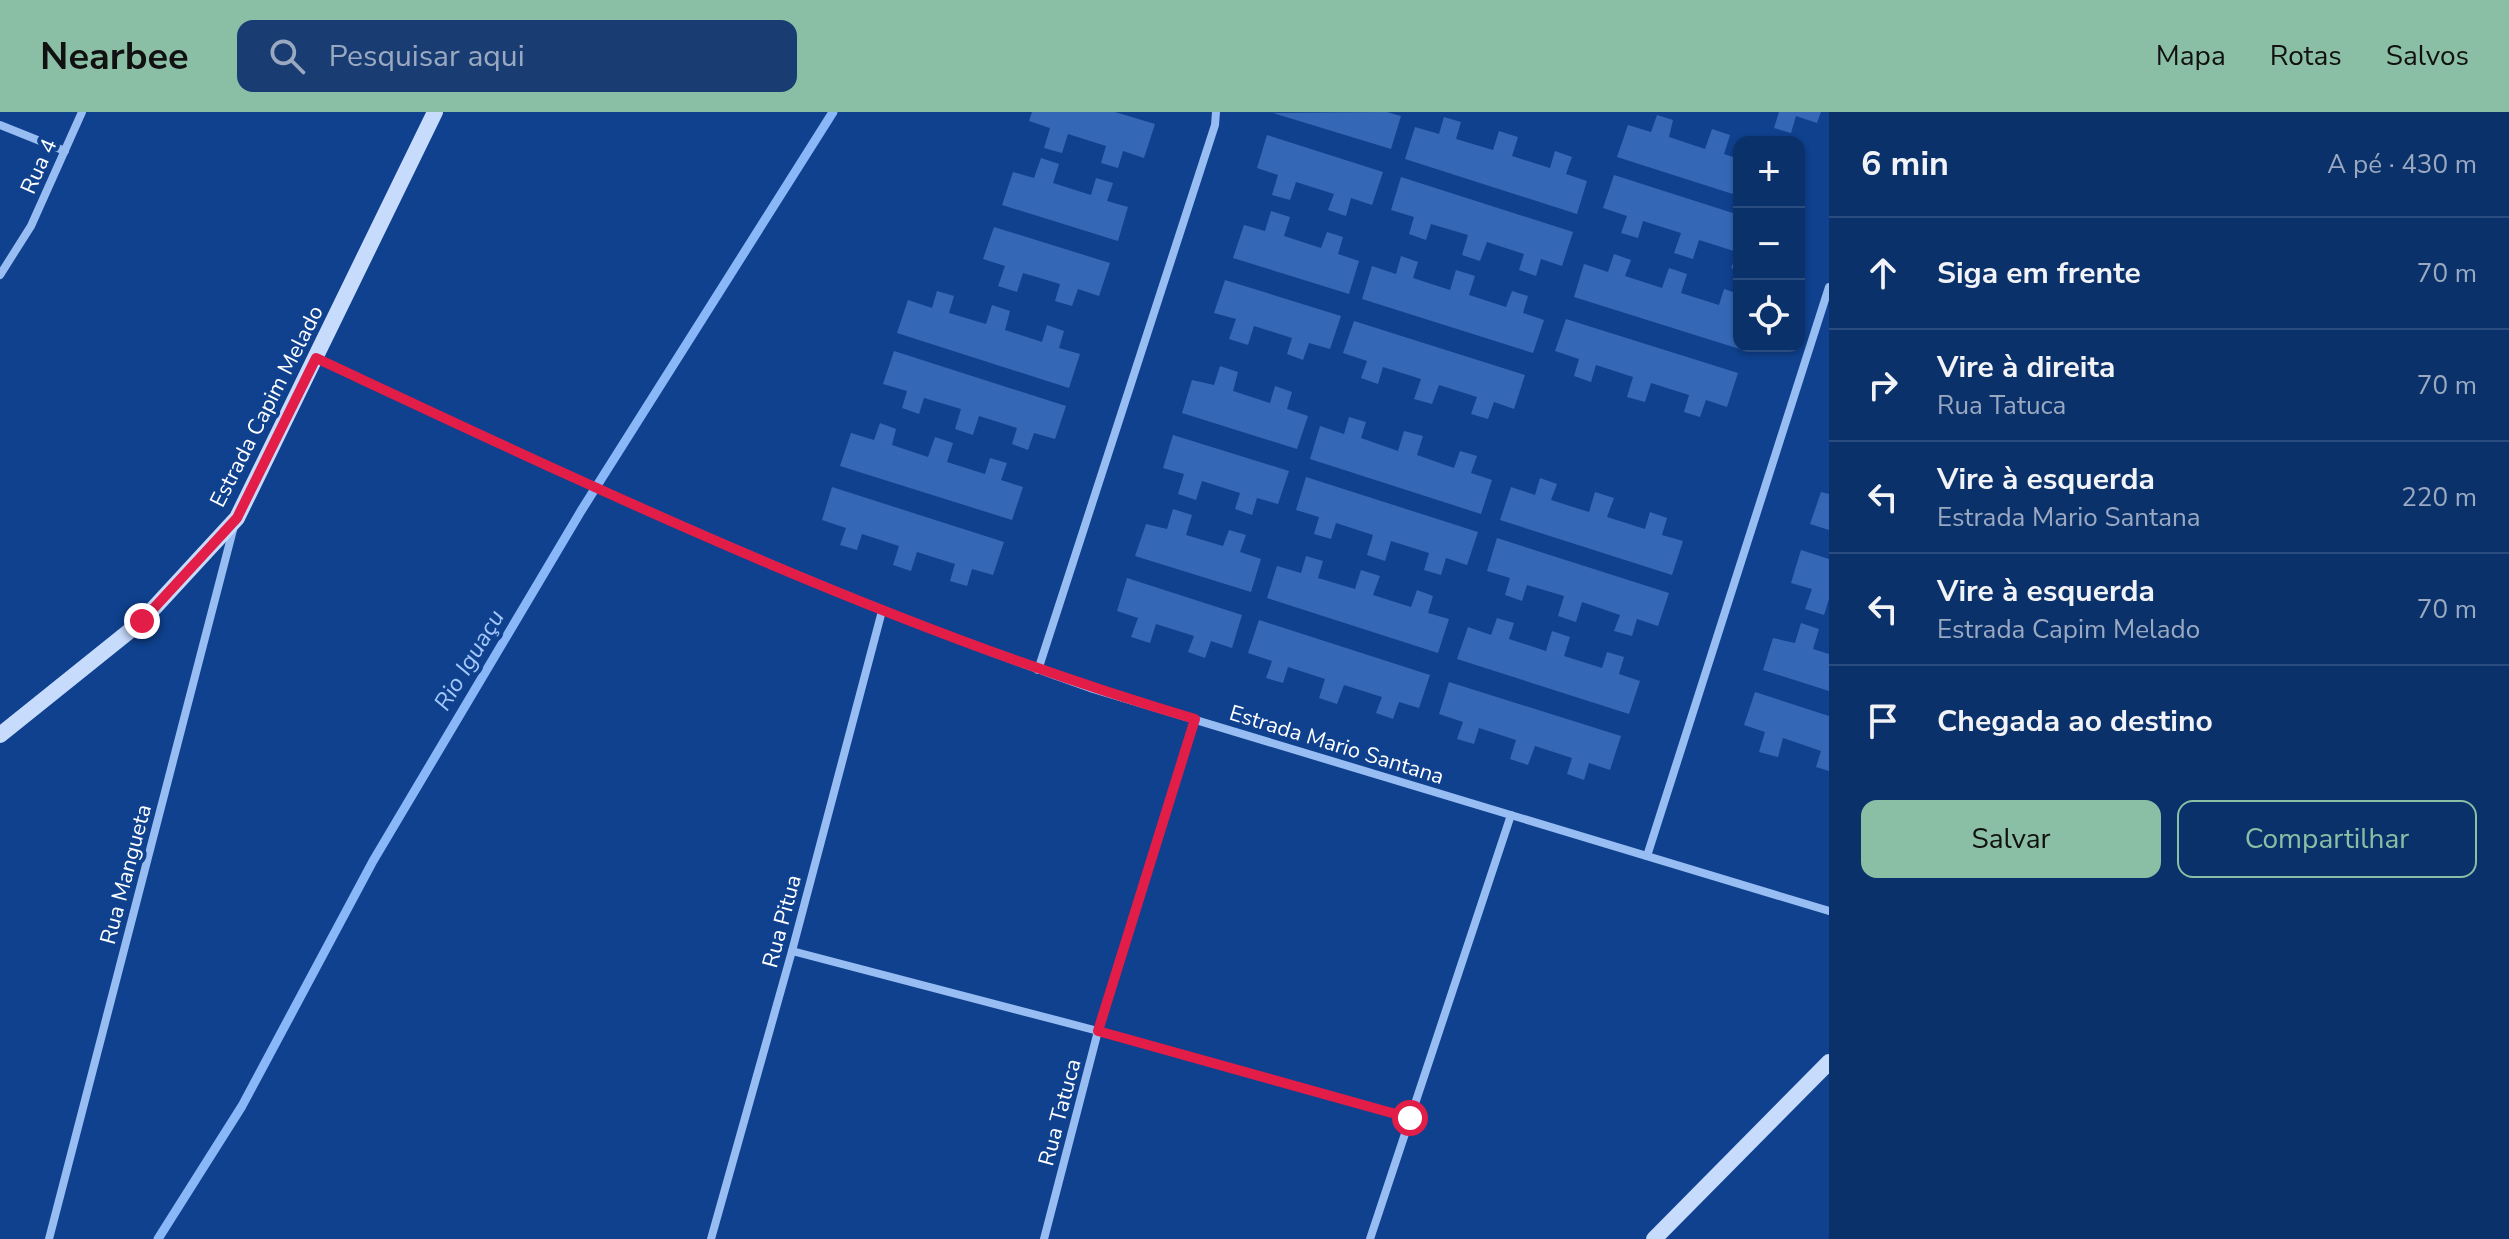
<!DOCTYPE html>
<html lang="pt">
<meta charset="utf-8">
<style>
:root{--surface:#0b316a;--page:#193d72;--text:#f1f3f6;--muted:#9aa9c1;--line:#2b4c7e;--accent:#8abfa5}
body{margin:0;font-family:"Nunito Sans",sans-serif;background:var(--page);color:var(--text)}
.controls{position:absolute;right:24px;top:24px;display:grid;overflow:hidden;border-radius:16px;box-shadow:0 2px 6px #0004}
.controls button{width:72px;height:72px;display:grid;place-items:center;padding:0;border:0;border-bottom:2px solid var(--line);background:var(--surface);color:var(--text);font:40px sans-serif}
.stop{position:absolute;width:24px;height:24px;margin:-18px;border:6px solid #e11d48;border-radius:50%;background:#fff}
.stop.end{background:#e11d48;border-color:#fff;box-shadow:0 2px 8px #0008}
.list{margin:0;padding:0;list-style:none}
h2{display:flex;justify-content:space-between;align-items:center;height:104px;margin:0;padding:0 32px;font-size:34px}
h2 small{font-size:26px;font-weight:400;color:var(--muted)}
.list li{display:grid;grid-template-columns:52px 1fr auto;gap:24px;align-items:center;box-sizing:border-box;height:112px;padding:0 32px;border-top:2px solid var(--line)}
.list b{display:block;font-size:30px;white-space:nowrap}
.list p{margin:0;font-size:26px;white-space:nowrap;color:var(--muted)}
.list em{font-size:26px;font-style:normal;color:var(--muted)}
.actions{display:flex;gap:16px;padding:24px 32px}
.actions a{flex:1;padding:18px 0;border:2px solid var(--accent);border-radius:16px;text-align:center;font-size:28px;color:var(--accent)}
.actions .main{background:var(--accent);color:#111}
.icon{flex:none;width:44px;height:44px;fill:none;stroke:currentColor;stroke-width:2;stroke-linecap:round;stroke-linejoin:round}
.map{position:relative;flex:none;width:1829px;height:1127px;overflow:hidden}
header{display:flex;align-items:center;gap:48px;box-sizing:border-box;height:112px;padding:0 40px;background:var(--accent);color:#111}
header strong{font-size:38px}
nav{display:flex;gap:44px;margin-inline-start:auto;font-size:28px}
.search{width:560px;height:72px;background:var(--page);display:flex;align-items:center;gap:20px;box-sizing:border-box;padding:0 28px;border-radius:16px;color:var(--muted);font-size:30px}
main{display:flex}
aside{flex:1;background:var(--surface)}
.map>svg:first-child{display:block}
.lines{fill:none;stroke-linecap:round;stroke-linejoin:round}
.stream{stroke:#89b7f7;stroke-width:9}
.building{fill:#3468b6}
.street{stroke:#98bdf3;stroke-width:8}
.secondary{stroke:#c7dcfd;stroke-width:16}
.route{stroke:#e11d48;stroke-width:10}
.labels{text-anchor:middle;stroke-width:8;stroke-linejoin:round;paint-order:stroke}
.street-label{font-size:22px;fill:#fff;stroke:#0f418e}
.water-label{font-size:24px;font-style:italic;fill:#a3c7fa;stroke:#0f418e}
</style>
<header>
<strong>Nearbee</strong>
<div class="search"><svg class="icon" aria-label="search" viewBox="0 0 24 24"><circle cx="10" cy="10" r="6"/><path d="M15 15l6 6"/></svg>Pesquisar aqui</div>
<nav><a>Mapa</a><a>Rotas</a><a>Salvos</a></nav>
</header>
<main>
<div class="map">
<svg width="1829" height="1127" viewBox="0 0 1829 1127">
<rect width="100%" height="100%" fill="#0f418e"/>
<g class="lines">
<path class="stream" d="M158 1127 242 994 373 749 581 399 833 0"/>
</g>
<g class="building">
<path d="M1032 0H1115L1155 12 1144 46 1123 39 1118 56 1101 51 1106 34 1068 22 1062 41 1044 36 1050 16 1029 9Z"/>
<path d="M1387 0 1401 4 1391 37 1273 1Z"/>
<path d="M1779 0H1821L1817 11 1796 4 1791 21 1774 16Z"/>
<path d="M1657 3 1673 8 1669 25 1705 37 1712 17 1730 23 1724 42 1739 47V84L1617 45 1628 13 1651 20Z"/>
<path d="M1444 5 1461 10 1456 27 1493 38 1499 19 1518 25 1512 44 1550 56 1555 39 1572 45 1566 62 1587 69 1577 102 1405 47 1415 15 1439 22Z"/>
<path d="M1267 23 1383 60 1372 93 1351 86 1346 104 1328 98 1334 82 1296 70 1290 88 1272 83 1278 63 1257 56Z"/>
<path d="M1041 46 1059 52 1053 71 1091 83 1096 66 1113 71 1107 89 1128 95 1118 129 1002 93 1013 60 1034 66Z"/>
<path d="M1614 63 1739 103V159L1731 156 1737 140 1699 128 1693 147 1674 141 1681 121 1643 109 1638 126 1621 121 1627 104 1603 96Z"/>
<path d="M1401 65 1573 120 1562 154 1541 147 1536 164 1519 158 1524 142 1487 130 1480 149 1462 143 1468 123 1431 112 1426 128 1409 122 1414 105 1391 98Z"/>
<path d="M1271 99 1290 105 1284 124 1321 136 1327 120 1343 125 1338 142 1359 149 1349 182 1233 146 1244 113 1265 119Z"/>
<path d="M994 115 1110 151 1099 184 1078 177 1072 194 1055 189 1060 172 1023 161 1017 180 998 174 1005 154 983 147Z"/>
<path d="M1614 142 1631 148 1625 164 1662 176 1669 156 1687 162 1681 181 1719 193 1724 177 1739 182 1736 199 1739 200V234H1748L1746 239 1574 185 1584 152 1608 160Z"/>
<path d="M1401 144 1418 150 1413 166 1450 178 1456 158 1475 164 1469 183 1506 195 1512 179 1528 184 1523 201 1544 208 1533 241 1362 187 1372 154 1396 162Z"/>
<path d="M1225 168 1341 204 1330 237 1309 231 1303 248 1287 242 1292 226 1254 214 1248 233 1229 227 1236 207 1214 201Z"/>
<path d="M937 179 954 184 949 201 986 212 992 193 1010 199 1005 218 1042 230 1047 213 1064 219 1059 236 1080 242 1069 276 897 221 908 188 932 196Z"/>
<path d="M1566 207 1738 261 1727 295 1706 288 1700 305 1684 300 1689 283 1651 271 1645 290 1627 285 1633 265 1596 253 1591 270 1574 264 1579 247 1555 239Z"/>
<path d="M1354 209 1525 263 1514 297 1494 290 1488 307 1471 302 1477 285 1439 273 1432 292 1414 287 1421 267 1383 255 1378 272 1361 266 1367 249 1343 241Z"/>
<path d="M894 239 1066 294 1055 327 1034 321 1028 338 1012 332 1017 316 979 304 973 323 955 317 961 297 924 286 919 302 902 296 907 279 883 272Z"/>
<path d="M1220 254 1238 260 1233 279 1270 291 1275 274 1292 280 1287 297 1308 304 1297 337 1182 301 1192 268 1214 273Z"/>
<path d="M1349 305 1366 310 1361 326 1398 339 1404 319 1423 324 1417 343 1454 356 1460 339 1477 344 1471 361 1492 368 1481 402 1310 347 1320 314 1344 322Z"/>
<path d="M880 311 896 317 892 333 928 345 935 325 953 331 947 350 985 362 990 346 1007 351 1001 368 1023 375 1012 408 840 354 851 321 874 328Z"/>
<path d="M1173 323 1289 359 1278 392 1257 386 1252 403 1235 397 1240 381 1202 369 1196 388 1178 382 1184 362 1163 356Z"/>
<path d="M1306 365 1478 420 1467 453 1446 446 1441 463 1424 458 1429 441 1391 429 1385 449 1367 443 1373 423 1336 411 1331 427 1314 422 1319 405 1296 398Z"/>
<path d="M1540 366 1557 372 1551 388 1589 400 1595 380 1614 386 1607 405 1645 417 1650 400 1667 406 1662 423 1683 429 1672 463 1500 408 1511 375 1535 383Z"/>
<path d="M832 375 1004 430 993 463 972 457 967 474 950 469 955 452 917 440 911 459 893 453 899 434 862 422 857 438 840 433 846 416 822 408Z"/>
<path d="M1821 380 1829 382V418L1810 412Z"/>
<path d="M1173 397 1192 403 1186 423 1223 434 1229 418 1246 423 1240 440 1261 447 1251 480 1135 444 1146 412 1167 417Z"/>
<path d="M1497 426 1669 481 1658 514 1637 507 1632 524 1614 519 1620 503 1582 490 1576 510 1558 504 1564 484 1527 473 1522 489 1505 483 1510 466 1487 459Z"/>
<path d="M1801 438 1829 447V487L1824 503 1805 497 1812 477 1791 471Z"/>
<path d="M1306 444 1323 449 1318 466 1355 477 1361 458 1380 464 1373 483 1411 495 1417 478 1433 484 1428 501 1449 507 1438 541 1267 486 1277 454 1301 461Z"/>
<path d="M1127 466 1242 503 1232 536 1211 529 1205 546 1188 540 1194 524 1156 512 1150 531 1131 525 1138 506 1117 499Z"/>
<path d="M1497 506 1514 511 1509 527 1546 539 1552 519 1570 525 1564 544 1602 556 1607 540 1624 545 1619 562 1640 569 1629 602 1457 547 1468 515 1491 523Z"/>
<path d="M1259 508 1430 563 1419 596 1399 590 1393 607 1376 601 1382 585 1344 573 1337 592 1319 586 1325 567 1288 555 1283 571 1266 566 1272 549 1248 541Z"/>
<path d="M1801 511 1819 517 1813 537 1829 542V579L1763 558 1773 526 1795 531Z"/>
<path d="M1449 570 1621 624 1610 658 1589 651 1584 668 1567 662 1572 646 1535 634 1528 653 1510 647 1516 628 1479 616 1474 632 1457 627 1463 610 1439 602Z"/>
<path d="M1755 580 1829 604V659L1816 655 1821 639 1783 626 1778 645 1759 640 1765 620 1744 613Z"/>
</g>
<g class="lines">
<g class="street">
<path d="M0 13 65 39"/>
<path d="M0 163 31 114 82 0"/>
<path d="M316 246C571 366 827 484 1093 577L1829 799"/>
<path d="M1038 558 1215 13 1216 0"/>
<path d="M1647 744 1829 175"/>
<path d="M792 839 1098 919 1410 1006"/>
<path d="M49 1127 234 414"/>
<path d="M711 1127 792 839 882 499"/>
<path d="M1044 1127 1098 919 1195 607"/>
<path d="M1370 1127 1511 703"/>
</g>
<g class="secondary">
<path d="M0 623 142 509 237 406 435 0"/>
<path d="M1654 1127 1829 950"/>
</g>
</g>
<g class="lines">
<path class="route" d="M142 509 237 406 316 246C603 380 890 517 1195 607L1098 919 1410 1006"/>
</g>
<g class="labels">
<g class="street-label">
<text transform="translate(38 54) rotate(-66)" y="8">Rua 4</text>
<text transform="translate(266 294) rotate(-63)" y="8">Estrada Capim Melado</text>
<text transform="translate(1337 632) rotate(17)" y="8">Estrada Mario Santana</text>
<text transform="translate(125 762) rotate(-75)" y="8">Rua Mangueta</text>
<text transform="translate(781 809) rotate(-75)" y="8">Rua Pitua</text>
<text transform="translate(1059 1000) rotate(-75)" y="8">Rua Tatuca</text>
</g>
<g class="water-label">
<text transform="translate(469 548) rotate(-59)" y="8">Rio Iguaçu</text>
</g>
</g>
</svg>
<div class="controls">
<button>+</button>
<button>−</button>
<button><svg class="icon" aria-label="locate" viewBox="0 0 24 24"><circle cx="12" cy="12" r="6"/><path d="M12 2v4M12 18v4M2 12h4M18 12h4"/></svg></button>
</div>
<div class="stop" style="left:1410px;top:1006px"></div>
<div class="stop end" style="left:142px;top:509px"></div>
</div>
<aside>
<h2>6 min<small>A pé · 430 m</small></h2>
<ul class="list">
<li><svg class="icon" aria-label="ahead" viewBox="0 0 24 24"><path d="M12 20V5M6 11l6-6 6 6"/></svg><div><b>Siga em frente</b></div><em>70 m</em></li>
<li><svg class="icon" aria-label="right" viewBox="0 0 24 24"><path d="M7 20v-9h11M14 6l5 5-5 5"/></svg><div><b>Vire à direita</b><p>Rua Tatuca</p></div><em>70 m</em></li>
<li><svg class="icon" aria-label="left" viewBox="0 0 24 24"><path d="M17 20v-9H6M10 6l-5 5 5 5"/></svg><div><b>Vire à esquerda</b><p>Estrada Mario Santana</p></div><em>220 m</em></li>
<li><svg class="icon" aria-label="left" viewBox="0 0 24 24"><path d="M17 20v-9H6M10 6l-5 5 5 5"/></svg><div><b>Vire à esquerda</b><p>Estrada Capim Melado</p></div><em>70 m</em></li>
<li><svg class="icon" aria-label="arrive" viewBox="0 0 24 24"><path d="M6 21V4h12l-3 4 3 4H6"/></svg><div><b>Chegada ao destino</b></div></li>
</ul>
<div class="actions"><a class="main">Salvar</a><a>Compartilhar</a></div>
</aside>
</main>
